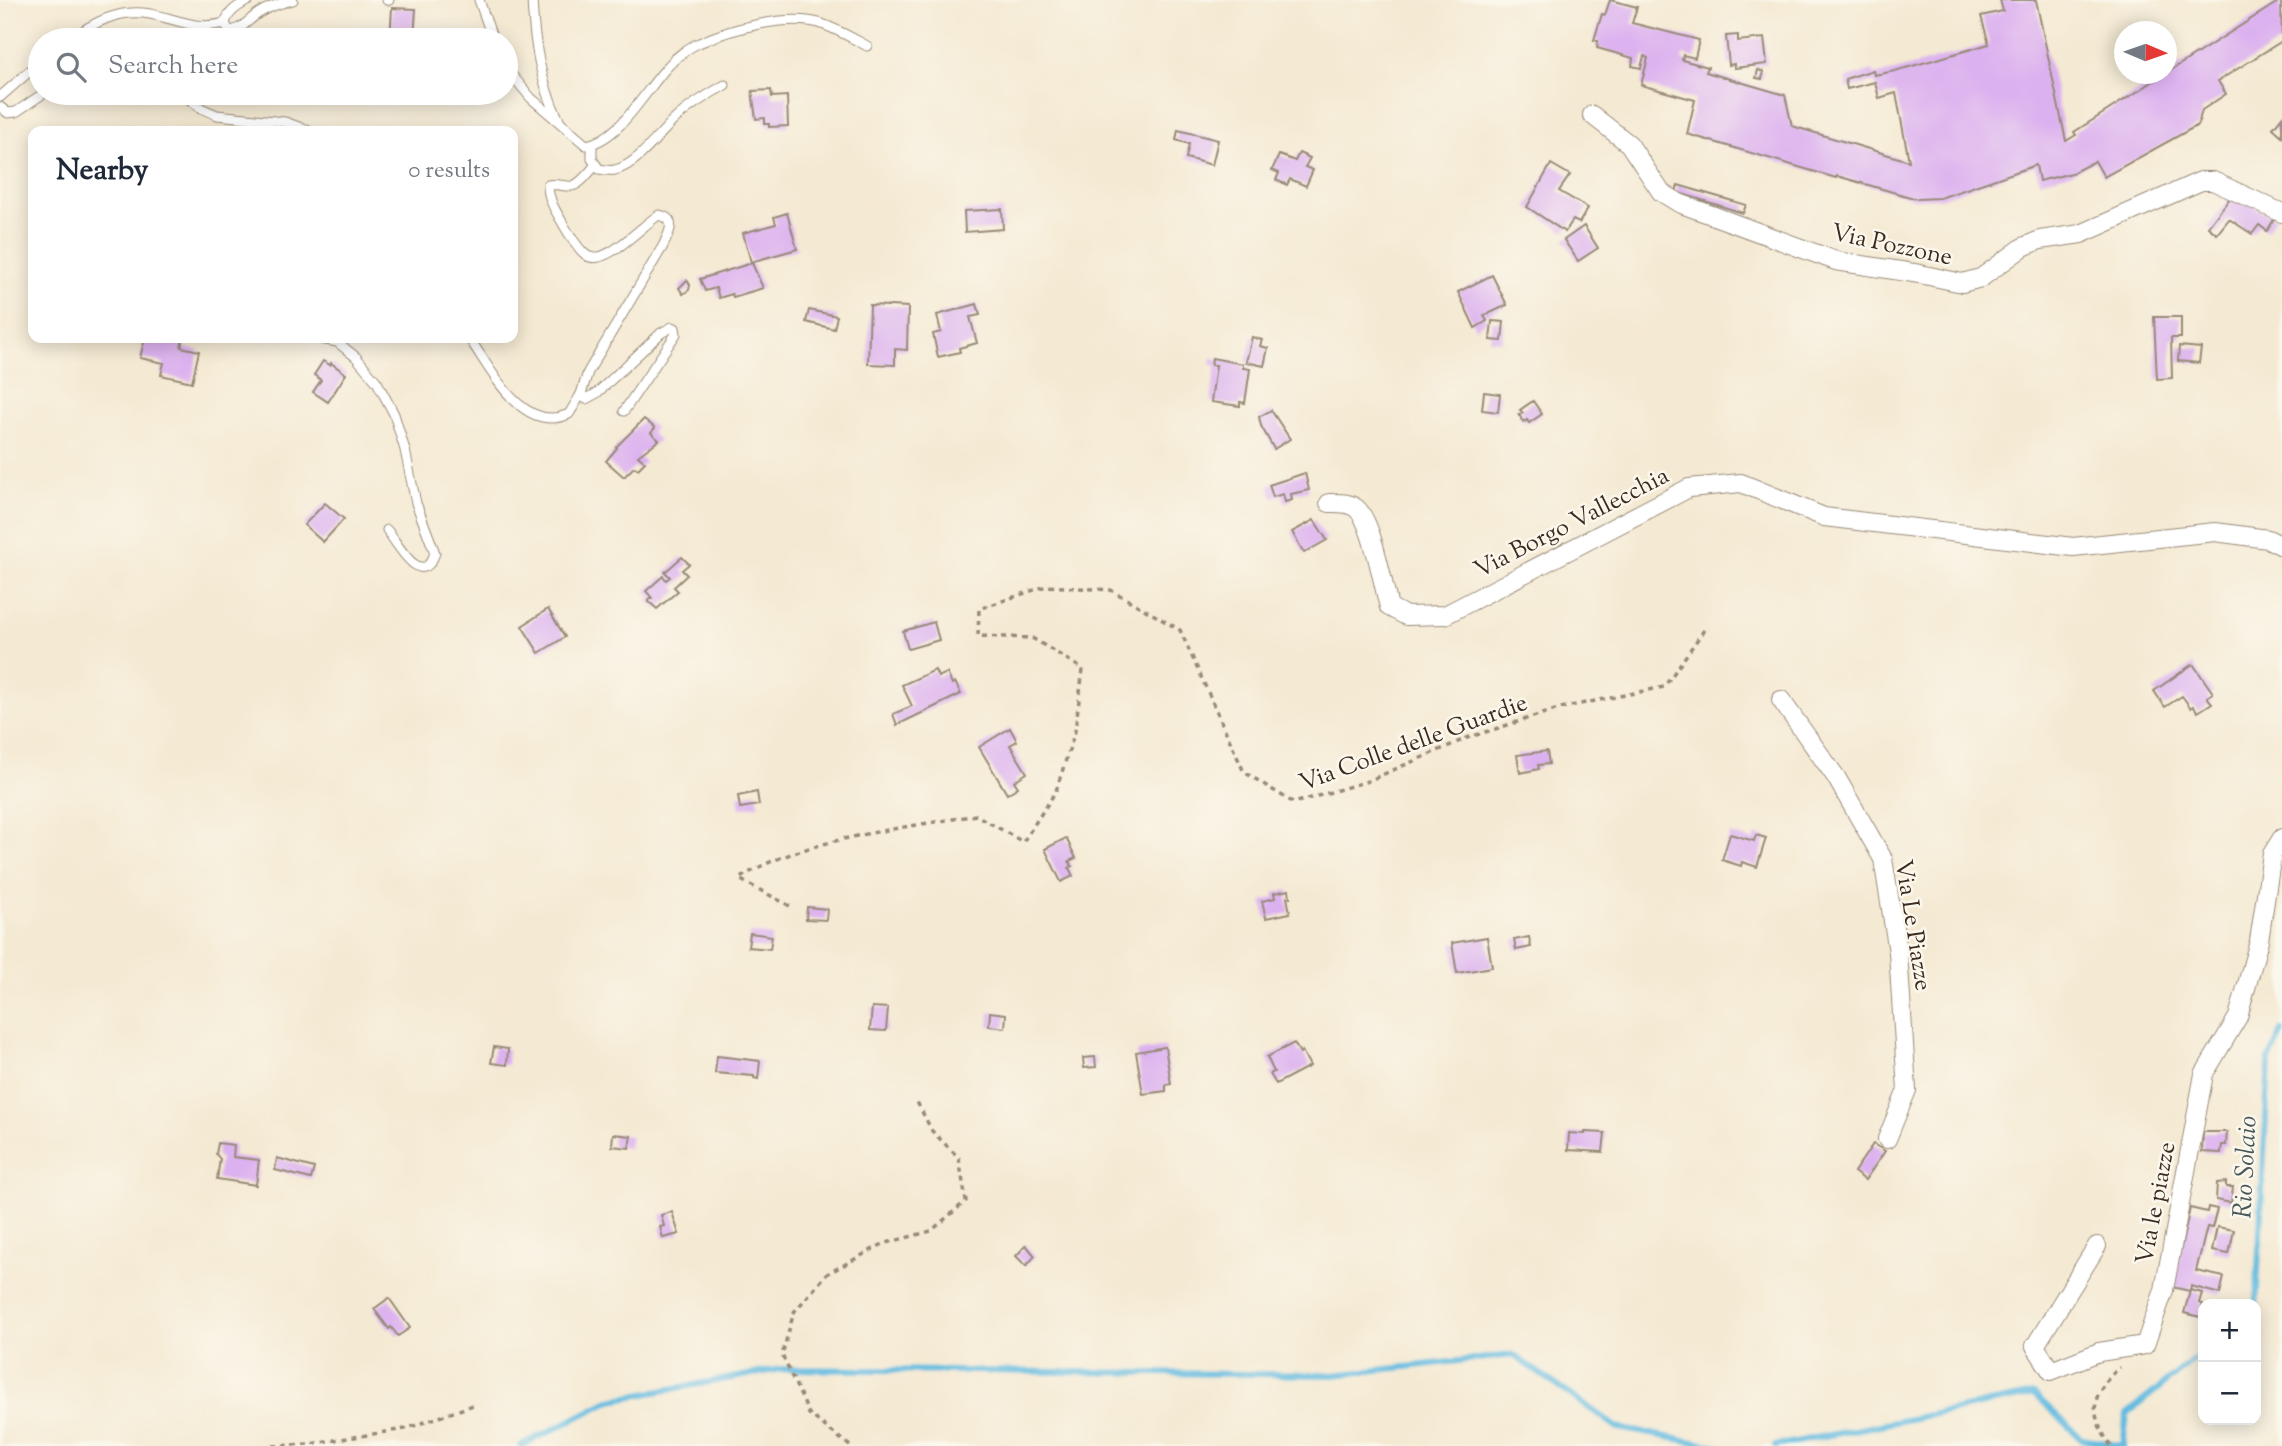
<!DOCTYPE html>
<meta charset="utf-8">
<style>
:root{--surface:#fff;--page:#f2f2f3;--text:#1f2937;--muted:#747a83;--line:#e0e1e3}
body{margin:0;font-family:"Sorts Mill Goudy",serif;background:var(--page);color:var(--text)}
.controls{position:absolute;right:21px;bottom:21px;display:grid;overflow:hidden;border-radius:14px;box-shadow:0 4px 18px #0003}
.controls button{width:63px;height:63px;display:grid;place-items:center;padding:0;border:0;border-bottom:2px solid var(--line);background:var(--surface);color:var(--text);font:35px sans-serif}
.compass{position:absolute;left:2114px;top:21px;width:63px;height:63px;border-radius:50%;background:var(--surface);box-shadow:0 4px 18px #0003;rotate:92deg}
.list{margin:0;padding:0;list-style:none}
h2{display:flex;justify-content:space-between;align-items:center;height:91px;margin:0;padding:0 28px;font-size:30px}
h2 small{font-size:23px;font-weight:400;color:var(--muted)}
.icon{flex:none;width:38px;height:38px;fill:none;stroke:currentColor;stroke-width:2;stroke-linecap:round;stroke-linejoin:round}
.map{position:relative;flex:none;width:2282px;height:1446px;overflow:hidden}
.search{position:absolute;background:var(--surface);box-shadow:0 4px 18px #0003;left:28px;top:28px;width:490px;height:77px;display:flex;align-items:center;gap:18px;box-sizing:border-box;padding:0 24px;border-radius:38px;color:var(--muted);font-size:26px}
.panel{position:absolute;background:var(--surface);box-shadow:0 4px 18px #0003;left:28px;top:126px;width:490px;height:217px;border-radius:14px}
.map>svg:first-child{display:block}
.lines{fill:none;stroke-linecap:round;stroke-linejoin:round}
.stream{stroke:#63bbe0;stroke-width:6}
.building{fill:#dcb1ef}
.lane-casing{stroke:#988a78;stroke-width:11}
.street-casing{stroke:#988a78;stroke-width:20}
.path{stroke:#988a78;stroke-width:3.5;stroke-dasharray:5 5;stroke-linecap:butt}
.lane{stroke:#fff;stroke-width:9}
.street{stroke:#fff;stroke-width:18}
.labels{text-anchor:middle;stroke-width:5;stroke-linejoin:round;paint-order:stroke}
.street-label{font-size:24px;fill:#3b2a1e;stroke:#fbf7ec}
.water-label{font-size:26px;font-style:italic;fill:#475658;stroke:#fbf7ec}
</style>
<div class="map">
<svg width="2282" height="1446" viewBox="0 0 2282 1446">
<rect width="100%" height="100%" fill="#fbf7ec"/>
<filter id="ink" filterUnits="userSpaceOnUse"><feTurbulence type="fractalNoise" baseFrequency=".0143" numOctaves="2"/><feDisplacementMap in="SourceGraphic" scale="14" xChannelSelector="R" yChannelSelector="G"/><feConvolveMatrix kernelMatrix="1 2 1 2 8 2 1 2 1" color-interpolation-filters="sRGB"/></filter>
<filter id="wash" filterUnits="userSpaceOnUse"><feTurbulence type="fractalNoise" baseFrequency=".00686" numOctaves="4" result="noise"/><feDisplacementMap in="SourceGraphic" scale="28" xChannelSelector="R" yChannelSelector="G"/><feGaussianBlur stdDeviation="1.57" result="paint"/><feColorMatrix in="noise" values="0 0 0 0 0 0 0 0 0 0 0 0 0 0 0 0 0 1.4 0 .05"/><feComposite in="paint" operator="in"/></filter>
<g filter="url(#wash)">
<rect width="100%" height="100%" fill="#f4e9d2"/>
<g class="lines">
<g class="stream">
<path d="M2256 1308 2269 1060 2282 1031"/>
<path d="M521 1446 611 1400 781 1369 1333 1375 1513 1355 1618 1428 1716 1446"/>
<path d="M1775 1446 2034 1394 2082 1439 2123 1446"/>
<path d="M2123 1446 2127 1414 2203 1352"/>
</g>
</g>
<g id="blocks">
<g class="building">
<path d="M1610 0 1637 7 1632 23 1699 40 1695 58 1683 55 1682 60 1708 67 1706 72 1785 95 1792 126 1909 161 1896 93 1879 98 1875 82 1847 89 1845 79 1873 70 1874 75 1895 71 1989 44 1981 16 2003 11 2000 0H2036L2066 141 2076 135 2074 132 2281 0 2282 41 2218 81 2226 94 2202 110 2198 125 2104 177 2095 161 2072 173 2039 181 2036 165 1940 198 1917 199 1837 176 1836 178 1687 134 1695 100 1641 85 1648 58 1644 56 1641 68 1632 66 1633 58 1597 48 1598 41 1594 40 1602 14 1605 15Z"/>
<path d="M392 8 416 9 414 40H390Z"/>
<path d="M1738 35V41L1764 38 1767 64 1734 68V64L1729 65 1726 36Z"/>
<path d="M1758 70 1764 72 1762 79 1756 78Z"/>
<path d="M771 90 772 97 787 96 788 126 769 127V124H765V118L756 119 752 91Z"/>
<path d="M315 93H337V95L315 96Z"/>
<path d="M2282 117V136L2273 128Z"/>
<path d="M1178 130 1218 140 1212 165 1186 158 1189 144 1176 140Z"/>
<path d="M1299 153 1310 158 1305 167 1313 170 1306 186 1290 179 1287 185 1276 180 1279 173 1272 170 1279 155 1295 161Z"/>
<path d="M1551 164 1570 175 1559 191 1588 208 1579 223 1573 220 1565 232 1527 207Z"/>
<path d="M1678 185 1746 205 1743 213 1676 192Z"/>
<path d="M2233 194 2275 218 2267 231 2259 225 2252 234 2229 219 2217 234 2208 227Z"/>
<path d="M1002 209 1003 229 965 232 964 211Z"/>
<path d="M787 213 797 249 751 262 743 233 776 224 774 217Z"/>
<path d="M1584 226 1598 248 1578 261 1564 240Z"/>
<path d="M752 263 763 288 733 297 732 294 719 298 716 288 705 291 700 279Z"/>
<path d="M1492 275 1507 305 1484 316 1487 321 1475 328 1458 292Z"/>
<path d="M687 280 690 285 689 290 683 294 679 288Z"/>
<path d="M977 304 980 315 970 317 977 343 959 348 960 352 938 357 933 334 941 332 937 315Z"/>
<path d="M870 305 908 307 907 350 895 349V365L868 364Z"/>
<path d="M809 310 837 316 834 329 806 322Z"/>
<path d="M2154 317H2181V338H2171L2172 378 2157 379Z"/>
<path d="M1492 321 1504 322 1502 341 1490 340Z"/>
<path d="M1252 337 1262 340 1260 346 1268 348 1264 366 1246 362Z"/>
<path d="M145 338H183L181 347 199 351 192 382 161 375 164 363 140 358Z"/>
<path d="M2179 346 2201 348 2199 363 2178 361Z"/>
<path d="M1212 358 1243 364V368L1250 369 1245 403 1240 402V406L1211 402 1216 365H1211Z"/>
<path d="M323 361 330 365 331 363 346 374 328 402 313 392 321 380 314 375Z"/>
<path d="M1484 392 1500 394 1498 412 1482 410Z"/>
<path d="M1533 401 1542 414 1529 423 1527 420 1524 422 1519 415 1523 413 1520 410Z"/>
<path d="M1271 410 1290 439 1274 449 1261 426 1259 417Z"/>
<path d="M644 419 655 428 651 433 659 440 638 456 645 462 638 469 634 467 624 477 606 461 617 448 616 447Z"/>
<path d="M1305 473 1309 490 1291 494 1292 500 1285 502 1283 494 1273 497 1269 485Z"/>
<path d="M325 503 344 519 323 542 304 525Z"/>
<path d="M1314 520 1327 540 1304 553 1292 532Z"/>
<path d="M682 557 689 564 682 570 687 575 674 587 678 591 657 609 648 601 652 598 646 591 663 576 666 580 670 577 665 572Z"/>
<path d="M548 609 565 637 539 653 522 626Z"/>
<path d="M934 622 939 640 908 649 903 631Z"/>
<path d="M2193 664 2213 693 2207 697 2212 703 2198 712 2193 706 2191 708 2182 696 2165 707 2154 691Z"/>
<path d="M935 670 938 677 947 673 952 684 955 682 961 694 897 725 893 714 912 706 902 685Z"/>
<path d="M1010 728 1017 741 1010 745 1027 773 1014 781 1018 787 1007 794 979 747Z"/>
<path d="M1547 751 1549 764 1538 765 1539 769 1520 773 1517 755Z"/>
<path d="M757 792 759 805 740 808 738 796Z"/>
<path d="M1730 834 1754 841 1756 835 1766 838 1757 867 1742 862 1741 866 1722 860Z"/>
<path d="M1066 838 1076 858 1069 861 1072 866 1069 868 1073 876 1061 882 1045 849Z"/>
<path d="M1289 890 1290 897H1287L1290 913 1266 918 1262 901 1275 898 1274 893Z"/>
<path d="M807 907 827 909 826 920 806 919Z"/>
<path d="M750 933 772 936 770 949 748 947Z"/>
<path d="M1487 937 1492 967 1457 973 1452 943Z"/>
<path d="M1529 937 1531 947 1516 950 1514 940Z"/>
<path d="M872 1007 888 1008 886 1031 870 1030Z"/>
<path d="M990 1012 1006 1014 1005 1028 989 1026Z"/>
<path d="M1294 1043 1300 1053 1302 1051 1310 1066 1276 1084 1270 1074 1274 1072 1267 1057Z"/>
<path d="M494 1047 508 1049 507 1065 491 1063Z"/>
<path d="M1165 1047 1171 1084 1166 1085V1091L1143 1094 1136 1052Z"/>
<path d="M717 1056 760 1061 758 1079 754 1078V1076L715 1073Z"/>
<path d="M1095 1057 1096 1067 1084 1068 1083 1058Z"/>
<path d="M1585 1132 1605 1133 1603 1152 1568 1150 1569 1133 1585 1134Z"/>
<path d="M2203 1132H2227L2226 1145H2222L2221 1153 2202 1152Z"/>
<path d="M613 1134 631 1136 629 1148 612 1146Z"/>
<path d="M218 1143 234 1145 233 1157 259 1160 256 1185 217 1179 220 1159 216 1154Z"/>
<path d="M1873 1144 1885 1151 1865 1180 1854 1172Z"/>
<path d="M277 1158 314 1168 311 1179 275 1170Z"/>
<path d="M2226 1182V1187H2233L2231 1203 2216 1200 2217 1183Z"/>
<path d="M2208 1207 2217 1209 2212 1228 2207 1227 2196 1271 2224 1277 2220 1294 2191 1286 2190 1290 2202 1293 2199 1303 2203 1304 2200 1317 2184 1313 2190 1291 2172 1287 2190 1208 2207 1212Z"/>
<path d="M672 1212 679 1234 663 1238 660 1227 664 1226 661 1215Z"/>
<path d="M2217 1227 2234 1230 2229 1254 2212 1251Z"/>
<path d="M1026 1245 1035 1256 1026 1266 1016 1256Z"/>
<path d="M389 1298 410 1328 398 1336 391 1327 389 1329 374 1309Z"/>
</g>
</g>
</g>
<g filter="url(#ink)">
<use href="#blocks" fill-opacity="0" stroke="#988a78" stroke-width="2"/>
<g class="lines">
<g class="lane-casing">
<g id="lane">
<path d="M249 0C238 6 229 11 225 23L229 31C242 30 248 20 259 13 270 6 281 3 293 0"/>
<path d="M387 0H389"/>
<path d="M479 0 493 40"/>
<path d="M532 0C534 42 540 82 559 120"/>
<path d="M69 40C93 23 119 8 150 14 178 19 195 31 225 23"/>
<path d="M506 68 531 98 586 145C620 140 646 89 669 65 676 57 689 47 699 43 730 29 785 14 819 23 835 28 852 38 867 46"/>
<path d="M181 93 201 108 217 115 285 122 310 131"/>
<path d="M0 97 40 62"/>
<path d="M0 107 8 113 16 112 44 93"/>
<path d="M592 144V159L599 169C604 170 610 171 615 170 637 165 659 134 674 120 689 106 707 95 725 85"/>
<path d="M595 166C589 172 581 184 572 186 564 187 556 183 548 185 548 202 558 214 566 229 572 238 578 249 586 255 604 269 644 223 659 215 678 219 669 233 663 246L588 372 581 394 586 399 597 393 661 333 672 327 675 328 676 334 624 411"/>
<path d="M315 338 337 342 356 357 377 382 394 414 405 450 416 503 435 553C422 591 397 543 387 530"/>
<path d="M469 338C491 369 522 435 569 414L581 394"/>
</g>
</g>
<g class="street-casing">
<g id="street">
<path d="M1592 115 1629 144 1661 192 1679 203 1836 261 1920 274 1962 283 1981 278 2023 247 2040 240 2081 234 2201 181H2213L2282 213"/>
<path d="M1329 503C1338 503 1348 502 1356 508 1372 520 1383 585 1389 607L1406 616 1445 615 1689 488 1741 483 1824 517 2073 547 2215 532 2268 539 2282 546"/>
<path d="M1781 700 1836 777 1883 859 1898 952 1907 1090 1887 1139"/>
<path d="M2097 1246 2035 1346 2051 1371 2099 1352 2145 1345 2164 1290 2204 1074 2238 1017 2259 941 2272 854 2282 838"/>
</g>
</g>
<g class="path">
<path d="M790 906 739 879C798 839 905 828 976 815L1023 842 1056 791 1075 731 1083 669 1032 638 978 636 979 609 1046 586 1111 590 1180 630 1244 772 1294 803 1368 781 1467 738 1561 708 1664 687 1704 630"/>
<path d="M273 1446 309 1444 405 1429 476 1404"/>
<path d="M850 1446 809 1414 782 1355 794 1312 827 1274 883 1244 931 1231 966 1201 959 1158 932 1131 916 1100"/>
<path d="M2111 1446C2088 1413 2090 1394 2120 1367"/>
</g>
<use href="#lane" class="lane"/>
<use href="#street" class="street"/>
</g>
</g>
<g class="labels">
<g class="street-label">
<text transform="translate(1892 244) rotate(12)" y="8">Via Pozzone</text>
<text transform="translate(1571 522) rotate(-27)" y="8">Via Borgo Vallecchia</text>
<text transform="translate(1413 742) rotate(-20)" y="8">Via Colle delle Guardie</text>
<text transform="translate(1914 925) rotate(81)" y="8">Via Le Piazze</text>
<text transform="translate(2155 1203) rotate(-79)" y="8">Via le piazze</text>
</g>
<g class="water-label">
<text transform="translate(2244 1167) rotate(-87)" y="9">Rio Solaio</text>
</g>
</g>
</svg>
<div class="controls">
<button>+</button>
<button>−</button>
</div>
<svg class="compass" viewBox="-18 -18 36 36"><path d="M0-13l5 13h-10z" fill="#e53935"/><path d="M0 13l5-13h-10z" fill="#747a83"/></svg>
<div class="search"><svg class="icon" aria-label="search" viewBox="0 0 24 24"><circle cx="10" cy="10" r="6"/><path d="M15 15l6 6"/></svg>Search here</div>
<section class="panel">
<h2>Nearby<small>0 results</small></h2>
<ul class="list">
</ul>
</section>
</div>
